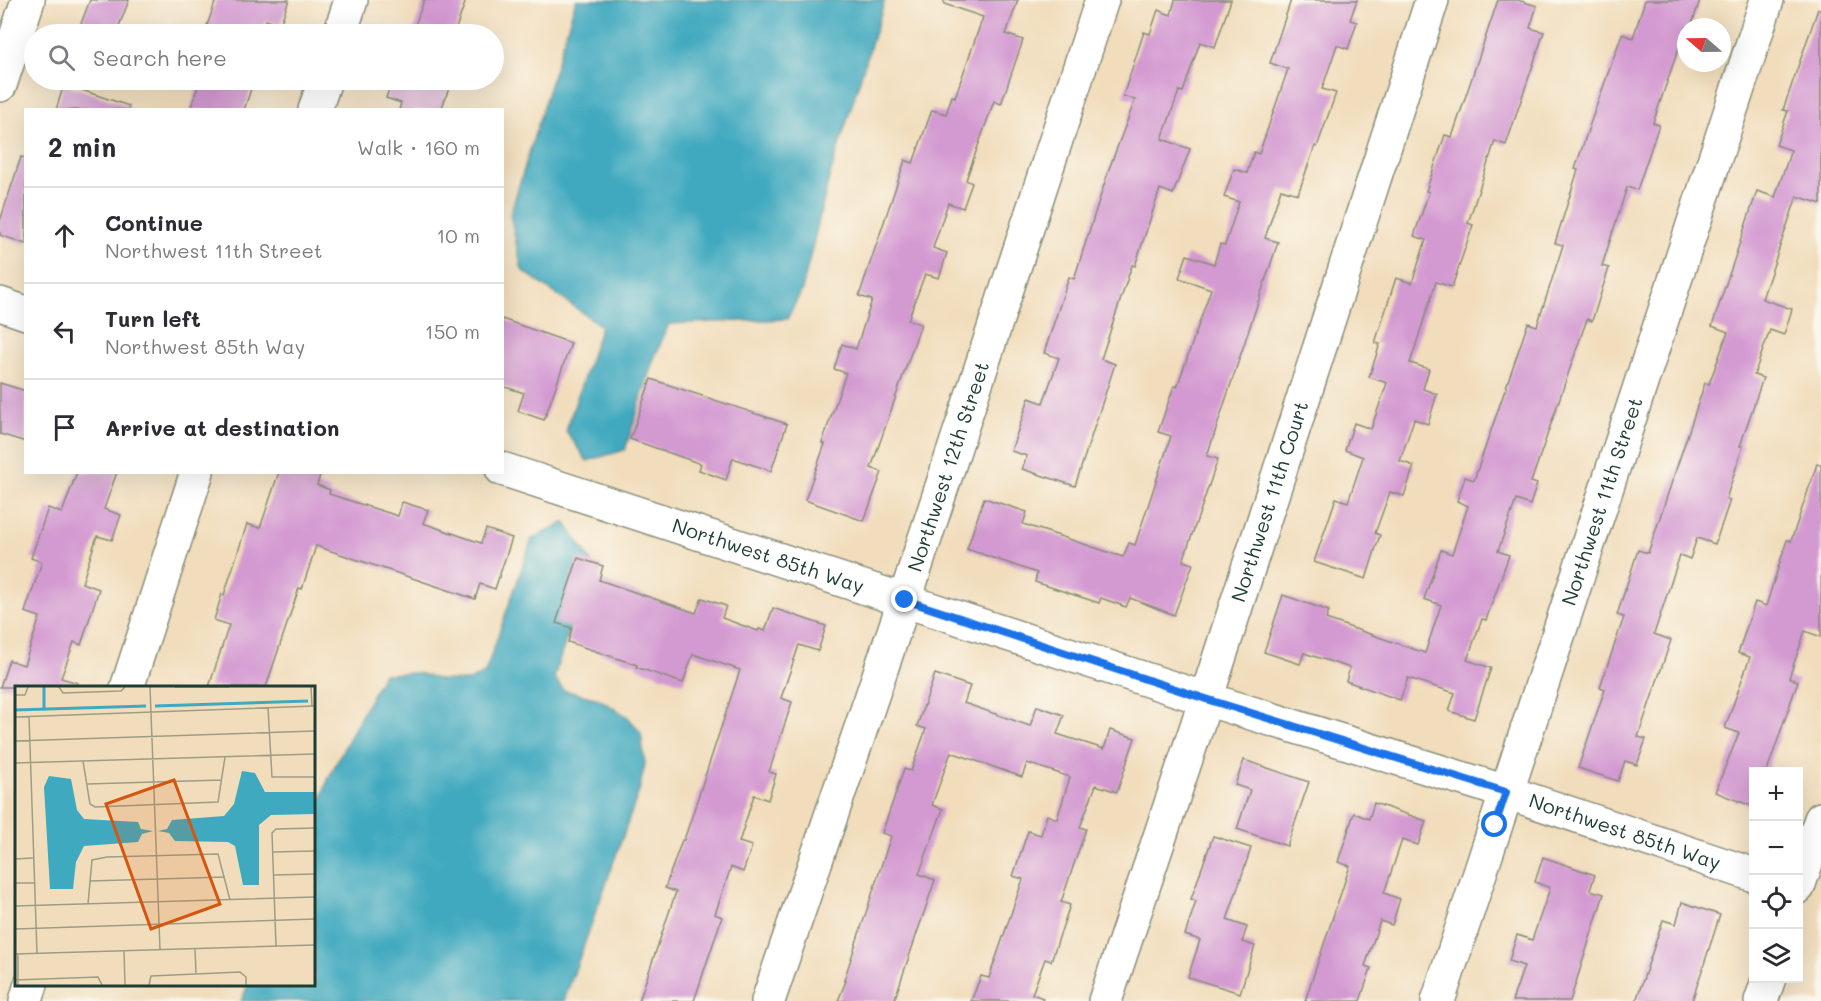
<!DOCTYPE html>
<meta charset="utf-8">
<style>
:root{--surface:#fff;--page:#f2f2f3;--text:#2b2b33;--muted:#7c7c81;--line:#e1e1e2}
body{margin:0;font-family:Mali,sans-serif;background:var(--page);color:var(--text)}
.controls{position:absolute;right:18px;bottom:18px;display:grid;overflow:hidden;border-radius:0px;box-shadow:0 6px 24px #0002}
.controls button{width:54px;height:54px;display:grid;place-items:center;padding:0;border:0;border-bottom:2px solid var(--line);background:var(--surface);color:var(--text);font:30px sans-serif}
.compass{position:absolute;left:1677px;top:18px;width:54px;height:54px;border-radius:50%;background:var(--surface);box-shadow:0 6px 24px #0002;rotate:290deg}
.stop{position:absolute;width:18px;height:18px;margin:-14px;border:4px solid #1a73e8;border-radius:50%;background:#fff}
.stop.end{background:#1a73e8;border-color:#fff;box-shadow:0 2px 6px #0008}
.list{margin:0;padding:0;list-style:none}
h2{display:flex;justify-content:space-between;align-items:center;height:78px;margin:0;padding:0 24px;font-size:26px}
h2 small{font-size:20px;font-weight:400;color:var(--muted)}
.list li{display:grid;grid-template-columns:39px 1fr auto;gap:18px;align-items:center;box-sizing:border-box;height:96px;padding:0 24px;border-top:2px solid var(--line)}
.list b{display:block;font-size:22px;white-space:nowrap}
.list p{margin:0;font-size:20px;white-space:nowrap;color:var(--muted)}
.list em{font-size:20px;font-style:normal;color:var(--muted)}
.icon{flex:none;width:33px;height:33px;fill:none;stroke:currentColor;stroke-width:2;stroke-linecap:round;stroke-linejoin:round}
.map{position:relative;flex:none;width:1821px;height:1001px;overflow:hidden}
.search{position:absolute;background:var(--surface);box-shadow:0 6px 24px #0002;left:24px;top:24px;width:480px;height:66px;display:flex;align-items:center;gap:15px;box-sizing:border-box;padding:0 21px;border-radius:33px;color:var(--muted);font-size:22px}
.panel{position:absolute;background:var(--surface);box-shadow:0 6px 24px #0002;left:24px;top:108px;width:480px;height:366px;border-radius:0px}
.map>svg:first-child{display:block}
.water{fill:#3fa9bf;stroke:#2f737a;stroke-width:1.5}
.building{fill:#d399d1}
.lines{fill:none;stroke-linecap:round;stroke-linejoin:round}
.minor-casing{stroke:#888d78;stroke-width:36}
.minor{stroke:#fff;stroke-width:33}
.route{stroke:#1a73e8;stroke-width:8}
.labels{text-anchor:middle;stroke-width:4.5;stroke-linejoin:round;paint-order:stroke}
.street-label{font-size:20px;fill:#1f3d34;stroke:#fbf7ec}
.inset-river{fill:none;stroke:#3fa9bf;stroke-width:3}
.inset-road{fill:none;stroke:#9d9d86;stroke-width:1.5}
.view{fill:#d45610;fill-opacity:0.15;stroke:#d45610;stroke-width:3}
.inset-edge{fill:none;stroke:#1f3d34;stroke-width:3}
</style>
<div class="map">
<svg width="1821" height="1001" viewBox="0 0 1821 1001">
<rect width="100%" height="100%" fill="#fbf7ec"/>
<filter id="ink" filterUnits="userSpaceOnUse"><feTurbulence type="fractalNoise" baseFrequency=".0167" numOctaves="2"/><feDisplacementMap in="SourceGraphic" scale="12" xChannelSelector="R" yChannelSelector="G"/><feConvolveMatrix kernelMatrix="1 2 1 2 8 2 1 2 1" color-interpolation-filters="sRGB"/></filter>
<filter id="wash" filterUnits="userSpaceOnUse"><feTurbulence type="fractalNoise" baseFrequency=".008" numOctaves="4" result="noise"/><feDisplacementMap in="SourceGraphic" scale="24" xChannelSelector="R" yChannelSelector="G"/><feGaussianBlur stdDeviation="1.35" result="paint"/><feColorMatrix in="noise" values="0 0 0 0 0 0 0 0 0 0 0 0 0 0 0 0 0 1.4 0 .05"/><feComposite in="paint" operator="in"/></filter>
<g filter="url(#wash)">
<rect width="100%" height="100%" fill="#f1ddbc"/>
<g class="water">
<path d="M576 0H885L829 178 802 290 787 319 669 324 653 361 625 450 587 461 566 431 601 326 522 270 510 215Z"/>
<path d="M565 522 591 561 554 677 563 690 599 699 628 717 641 733 645 764 639 791 564 1001H241L248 985 314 984V818L329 777 383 674 418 673 440 680 469 681 485 673 532 539Z"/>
</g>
<g id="blocks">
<g class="building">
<path d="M90 0H129L116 34H77Z"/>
<path d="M216 0H289L280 25 266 20 261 34H204Z"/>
<path d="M424 0H466L454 34H412Z"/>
<path d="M944 0H1018L1006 34 1023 40 1001 104 994 101 966 180 972 183 963 208 948 203 933 248 947 253 939 278 925 274 908 320 921 324 871 468 882 472 864 521 805 500 825 444 822 443 846 373 834 369 842 344 856 349 872 300 859 296 905 160 913 163 932 110 946 114 952 96 955 97 983 17 944 4Z"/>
<path d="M1175 0H1231L1215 47 1200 42 1183 92 1179 91 1162 139 1190 149 1173 194 1160 189 1135 266 1132 265 1101 359 1115 364 1075 486 1022 469 1027 456 1011 451 1029 398 1043 403 1059 358 1044 353 1069 277 1074 279 1109 169 1135 100 1123 96 1144 32 1150 34 1158 10 1171 15Z"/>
<path d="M1291 0H1357L1350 20 1357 22 1348 49 1337 45 1322 89 1336 93 1317 147 1315 146 1298 194 1281 189 1265 238 1278 242 1207 456 1218 459 1183 561 1193 564 1174 615 1130 598 1126 607 1101 598 1099 603 1035 582 1037 573 967 549 984 498 1027 512 1023 524 1123 557 1129 543 1135 545 1171 436 1158 432 1174 386 1177 387 1211 289 1179 278 1187 255 1214 264 1220 244 1225 245 1239 202 1224 197 1234 169 1247 173 1254 152 1259 154 1288 69 1270 63Z"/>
<path d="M1498 0H1518L1537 6 1530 28 1544 32 1506 145 1495 141 1468 223 1473 225 1452 287 1436 282 1410 363 1429 369 1423 389 1437 394 1428 424 1414 419 1400 461 1414 466 1404 496 1390 492 1375 533 1380 535 1366 579 1314 562 1336 498 1348 502 1363 457 1345 450 1354 423 1371 429 1387 383 1369 377 1380 344 1375 343 1396 278 1412 283 1426 240 1414 236 1429 192 1426 191 1445 135 1452 137Z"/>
<path d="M1645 0H1700L1691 27H1686L1684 46 1680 44 1653 123 1659 125 1637 190 1627 187 1602 266 1609 268 1592 321 1587 319 1531 482 1537 484 1530 505 1516 500 1498 551 1509 555 1486 620 1482 619 1467 660 1491 668 1474 719 1449 711 1455 693 1408 678 1400 700 1346 681 1350 668 1304 653 1300 664 1264 652 1283 595 1329 611 1326 619 1425 653 1441 605 1424 599 1441 550 1452 554 1468 506 1457 501 1465 477 1474 480 1528 323 1537 326 1563 245 1555 243 1578 170 1575 169 1590 124 1622 34 1633 38Z"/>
<path d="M1818 9 1821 10V204L1797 196 1762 299 1792 309 1784 335 1770 330 1754 375 1763 378 1740 446H1743L1726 499 1730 500 1715 544 1697 538 1690 559 1680 555 1654 634 1671 640 1638 737 1646 739 1637 765 1625 761 1618 781 1578 768 1605 689 1600 687 1624 617 1617 615 1638 550 1648 553 1705 383 1709 384 1728 332 1712 326 1757 191 1775 197 1791 150 1776 145 1788 111 1783 110Z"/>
<path d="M200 80H254L244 110H190Z"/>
<path d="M392 80H452L441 110H399L401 103 386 98Z"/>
<path d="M64 84 129 106 128 110H56Z"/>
<path d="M21 157 26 158V244L0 235V221Z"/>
<path d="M502 319 571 343 544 420 518 411 524 393 502 386Z"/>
<path d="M651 379 787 424 771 471 733 458 726 480 699 470 701 464 630 439Z"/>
<path d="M0 383 26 391V442L0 434Z"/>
<path d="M1817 464 1821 465V637L1805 631 1789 678 1798 681 1767 771H1754V807L1715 792 1739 733 1725 728 1750 657 1738 653 1755 602 1766 606 1787 540 1791 541Z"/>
<path d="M77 472H117L104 509 121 515 112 540 97 536 82 583 99 589 81 645 74 642 61 678 78 683V687H0L9 660 24 665 40 617 25 612 42 562 31 558 48 508 62 513Z"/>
<path d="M279 472H321L317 485 330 490 329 494 398 516 402 502 428 510 423 523 481 543 486 529 512 538 495 589 480 584 475 599 316 546 302 589 299 588 266 687H209L229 625 214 620 222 594 224 595 247 524 260 528Z"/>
<path d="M578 558 603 566 599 580 696 613 702 598 726 606 722 618 758 631 759 629 765 631 773 608 826 626 818 651 799 645 781 698 792 702 769 772 776 774 768 800 754 795 739 842 752 846 743 872 731 867 715 914 722 917 694 1001H639L676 892 665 888 682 840H684L740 670 693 654 683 683 636 667 637 665 568 642 572 628 556 623Z"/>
<path d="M935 674 970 686 964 703 1030 726 1037 706 1064 715 1057 734 1104 749 1110 730 1135 738 1117 792 1096 785 1080 827 1086 829 1061 902 1070 905 1051 961 1045 959 1032 994 1043 998 1042 1001H971L981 976 989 978 1023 879 1013 876 1028 831 1041 835 1047 815 1057 819 1070 777 1027 763 1022 777 951 752 932 805 943 809 919 874 935 880 894 1001H838L846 981 844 980 891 836 882 833 904 769 911 771 926 729 917 726Z"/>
<path d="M1244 760 1309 782 1287 846 1237 829 1250 790 1235 785Z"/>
<path d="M1374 803 1426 821 1418 845 1402 840 1384 893 1400 899 1392 925 1380 921 1365 966 1371 968 1360 1001H1305L1350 866 1338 862 1354 813 1369 819Z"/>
<path d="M1213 836 1251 848 1227 920 1247 927 1242 942 1255 946 1240 993 1188 977 1200 940 1185 935 1196 901 1191 899Z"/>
<path d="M1543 857 1595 875 1590 890 1604 894 1570 1001H1512L1524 966 1509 961 1517 935 1532 940 1550 888 1535 882Z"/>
<path d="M1682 902 1720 915 1692 1001H1636L1663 920 1676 924Z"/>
</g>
</g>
</g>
<g filter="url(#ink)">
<use href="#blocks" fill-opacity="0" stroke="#888d78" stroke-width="1.5"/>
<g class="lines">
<g class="minor-casing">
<g id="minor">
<path d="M340 34 351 0"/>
<path d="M0 85 28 0"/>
<path d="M315 110 325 80"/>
<path d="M0 304 26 313"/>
<path id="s1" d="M502 469 1206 699 1506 792 1754 875"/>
<path d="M127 688 197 472"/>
<path d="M1798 887 1821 819"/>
<path d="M26 1001 31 984"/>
<path id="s2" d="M768 1001 905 599 1102 0"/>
<path id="s3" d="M1105 1001 1206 699 1432 0"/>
<path id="s4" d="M1438 1001 1767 0"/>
<path d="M1761 1001 1769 978"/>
</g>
</g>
<use href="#minor" class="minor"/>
</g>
</g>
<g class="lines" filter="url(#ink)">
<path class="route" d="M905 600 1206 699 1506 792 1495 825"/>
</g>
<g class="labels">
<g class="street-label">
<text dy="7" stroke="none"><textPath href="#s2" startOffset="564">Northwest 12th Street</textPath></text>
<text dy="7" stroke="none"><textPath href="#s4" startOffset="526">Northwest 11th Street</textPath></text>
<text dy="7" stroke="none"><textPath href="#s3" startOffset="526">Northwest 11th Court</textPath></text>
<text dy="7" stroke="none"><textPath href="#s1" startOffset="280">Northwest 85th Way</textPath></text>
<text dy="7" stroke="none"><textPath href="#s1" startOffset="1180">Northwest 85th Way</textPath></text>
</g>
</g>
<g transform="translate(15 686)">
<rect width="300" height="300" fill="#f1ddbc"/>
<path d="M227 85 240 87 250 106H300V128L256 129 244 139V199H228L220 160 213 156 160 155 154 147 143 145 152 143 157 134 209 130 219 118ZM34 90 56 93 62 124 69 133 123 136 126 143 138 145 127 148 123 156 69 160 61 176 58 203H35L29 101Z" fill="#3fa9bf"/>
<path class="inset-river" d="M29 1V23M140 20 293 15M0 24 131 20"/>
<path class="inset-road" d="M44 1 48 7 106 5 110 1M135 1 145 263M160 1H214M296 1 297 20M0 9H10L13 1M253 22 257 91H300M14 30 22 267M0 31 300 20M0 55 300 45M68 75 75 118 80 121 203 116 210 71M0 77 300 68M72 98 207 94M258 166 300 165M0 173 18 172M259 189 300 188M75 195 210 191M0 197H19M73 218 77 174 92 171 203 168 215 214M0 220 300 211M0 243 300 233M261 260 257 147 261 143 300 142M180 263 181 287M109 265 110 299M0 268 300 259M3 268V299M0 294 83 291 87 299M134 299 136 290 225 286 231 291V299"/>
<path class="view" d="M159 94 205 218 136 243 91 118Z"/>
<rect width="300" height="300" class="inset-edge"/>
</g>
</svg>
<div class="controls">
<button>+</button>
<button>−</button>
<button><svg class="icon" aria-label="locate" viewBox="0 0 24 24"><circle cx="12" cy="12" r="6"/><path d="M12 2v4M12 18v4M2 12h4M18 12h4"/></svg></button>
<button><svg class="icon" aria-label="layers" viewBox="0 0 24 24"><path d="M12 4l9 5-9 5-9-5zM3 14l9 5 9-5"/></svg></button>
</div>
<svg class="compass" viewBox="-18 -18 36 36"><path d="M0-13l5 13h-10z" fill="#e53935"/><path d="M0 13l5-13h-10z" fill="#7c7c81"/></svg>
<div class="stop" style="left:1495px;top:825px"></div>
<div class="stop end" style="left:905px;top:600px"></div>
<div class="search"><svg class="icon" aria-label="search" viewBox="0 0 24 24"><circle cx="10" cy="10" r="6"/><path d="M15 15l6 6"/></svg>Search here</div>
<section class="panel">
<h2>2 min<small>Walk · 160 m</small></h2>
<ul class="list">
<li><svg class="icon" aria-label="ahead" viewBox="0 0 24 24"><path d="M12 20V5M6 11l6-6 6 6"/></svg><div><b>Continue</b><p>Northwest 11th Street</p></div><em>10 m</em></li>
<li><svg class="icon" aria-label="left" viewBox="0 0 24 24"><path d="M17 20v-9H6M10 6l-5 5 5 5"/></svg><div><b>Turn left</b><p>Northwest 85th Way</p></div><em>150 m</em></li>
<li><svg class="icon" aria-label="arrive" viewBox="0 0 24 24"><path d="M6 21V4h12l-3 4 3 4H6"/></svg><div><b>Arrive at destination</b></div></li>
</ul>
</section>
</div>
